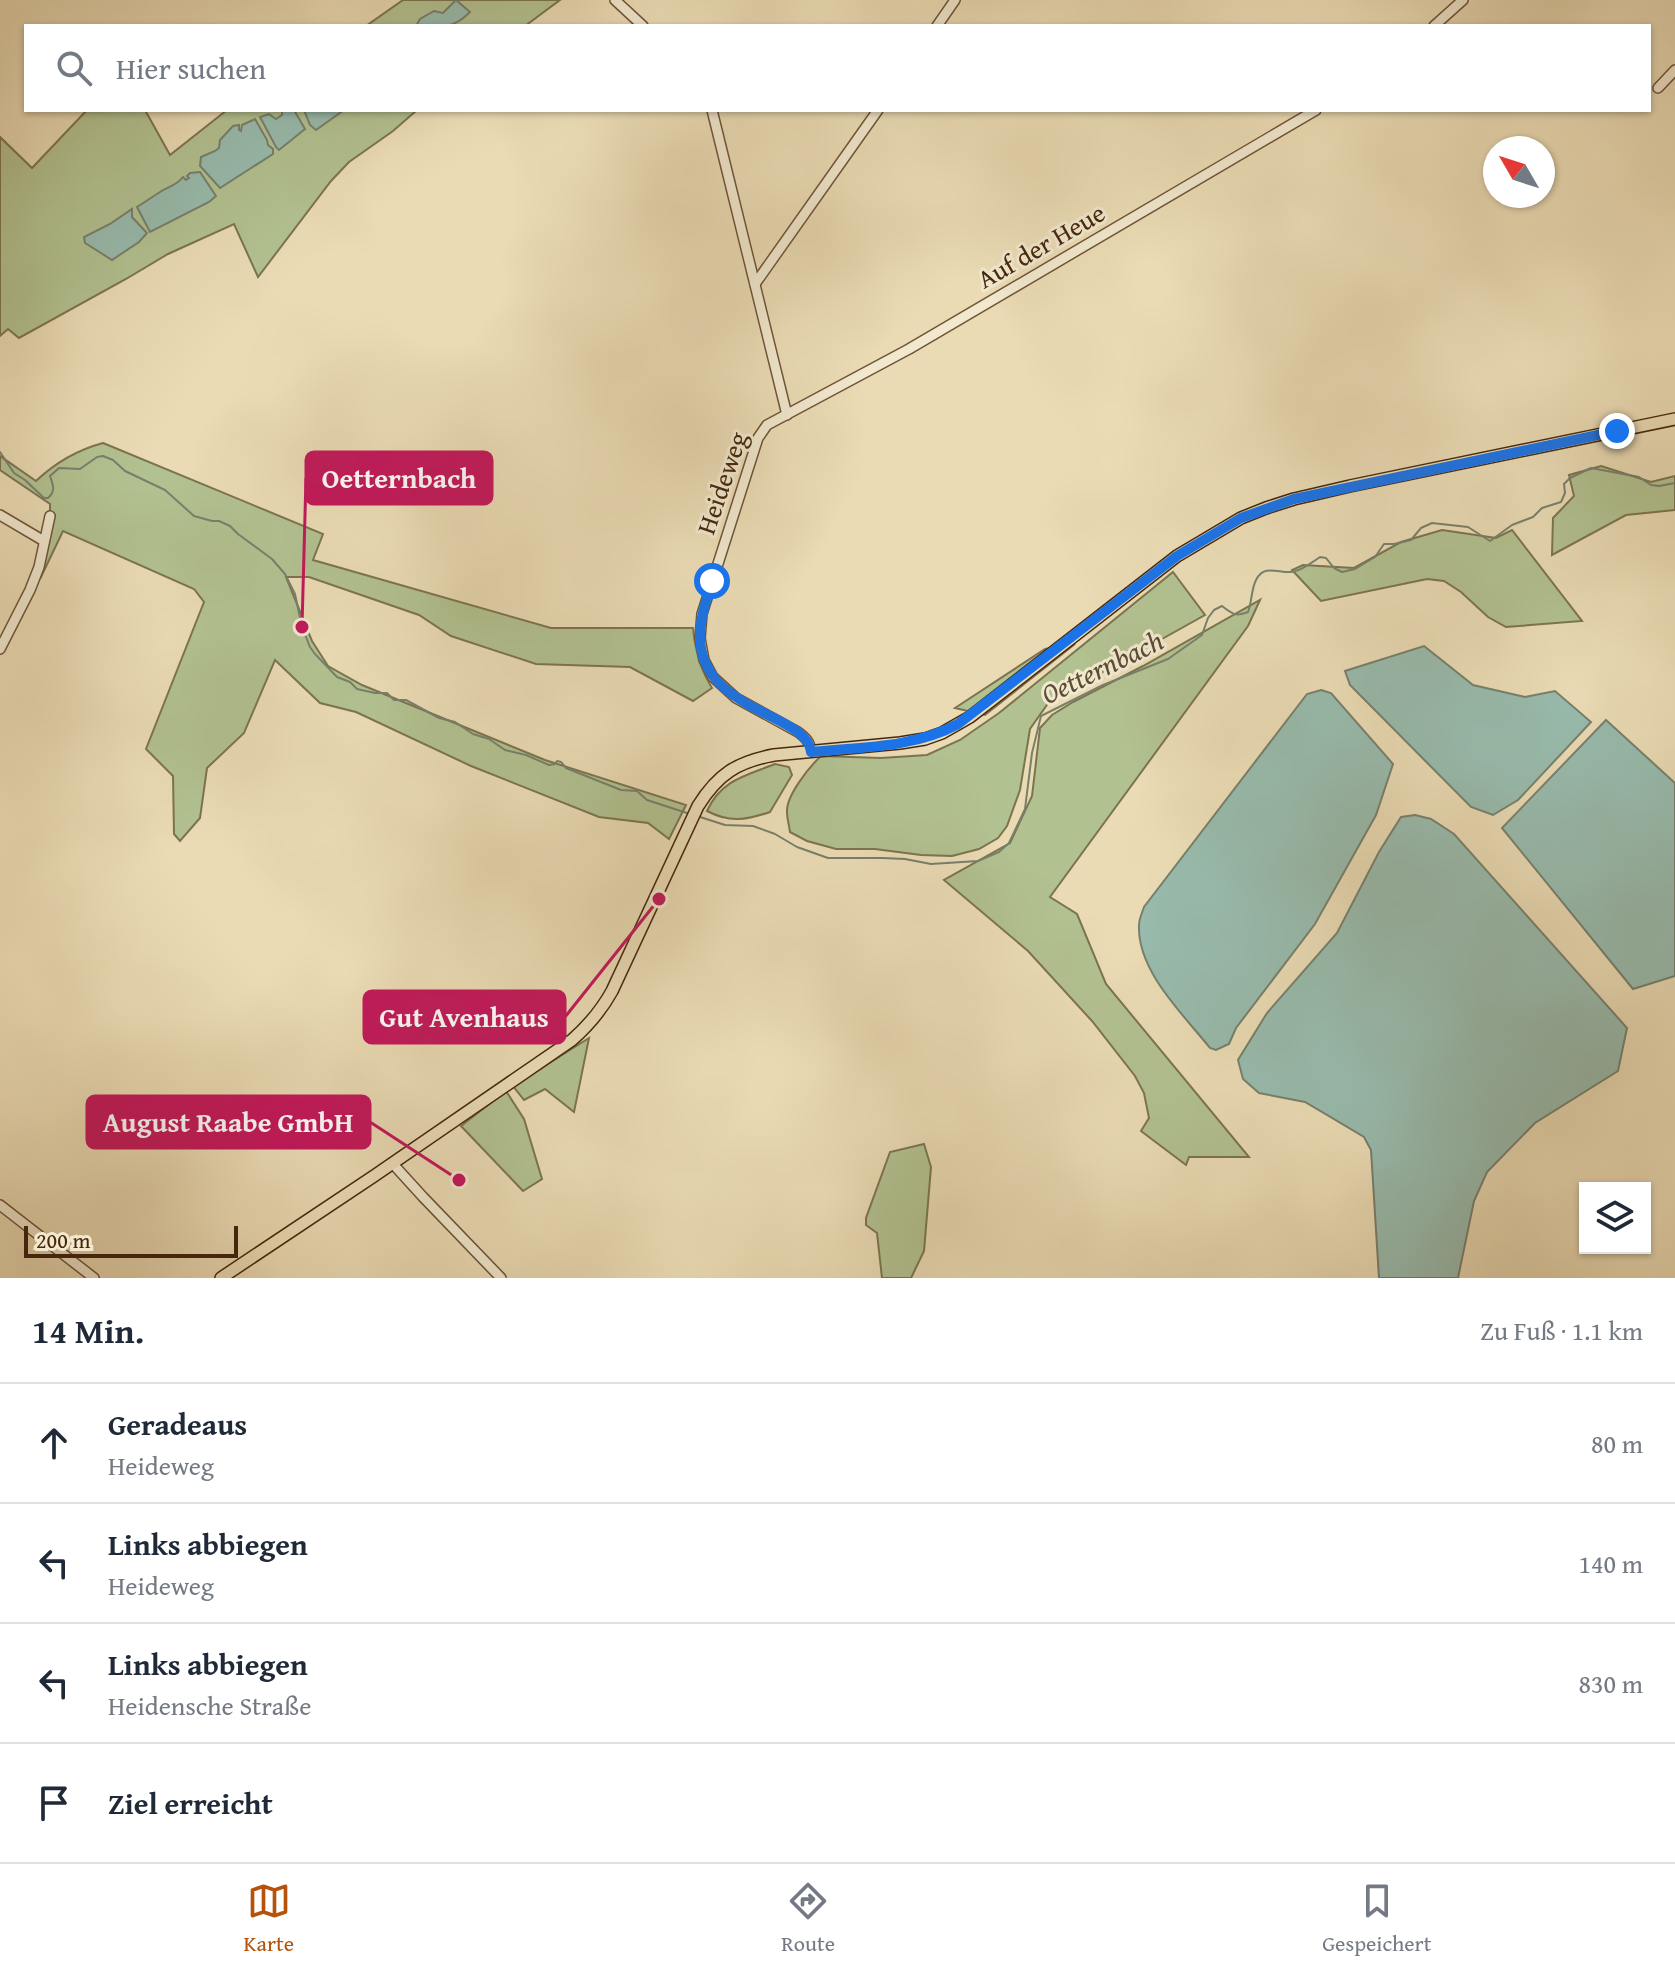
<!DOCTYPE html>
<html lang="de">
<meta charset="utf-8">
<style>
:root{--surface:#fff;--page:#f6f6f7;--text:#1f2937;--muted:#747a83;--line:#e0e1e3;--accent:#b45309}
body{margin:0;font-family:"Gentium Book Plus",serif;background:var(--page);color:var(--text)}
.controls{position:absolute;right:24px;bottom:24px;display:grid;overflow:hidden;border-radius:0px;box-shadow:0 2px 6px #0004}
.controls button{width:72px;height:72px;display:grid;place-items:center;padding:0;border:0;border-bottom:2px solid var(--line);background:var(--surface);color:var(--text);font:40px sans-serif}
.compass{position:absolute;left:1483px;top:136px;width:72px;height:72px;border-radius:50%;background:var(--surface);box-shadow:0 2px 6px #0004;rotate:309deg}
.scale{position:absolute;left:24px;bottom:20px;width:214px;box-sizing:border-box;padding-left:8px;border:4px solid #46270e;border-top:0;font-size:22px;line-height:28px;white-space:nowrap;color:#46270e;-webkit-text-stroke:6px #f1e8ce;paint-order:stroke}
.stop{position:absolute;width:24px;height:24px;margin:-18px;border:6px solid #1a73e8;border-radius:50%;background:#fff}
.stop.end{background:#1a73e8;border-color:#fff;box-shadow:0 2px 8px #0008}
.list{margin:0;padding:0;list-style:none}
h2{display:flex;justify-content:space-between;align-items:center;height:104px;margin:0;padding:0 32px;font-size:34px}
h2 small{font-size:26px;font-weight:400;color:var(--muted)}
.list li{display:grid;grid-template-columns:52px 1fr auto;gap:24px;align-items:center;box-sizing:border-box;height:120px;padding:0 32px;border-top:2px solid var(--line)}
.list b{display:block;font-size:30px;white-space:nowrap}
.list p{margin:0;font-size:26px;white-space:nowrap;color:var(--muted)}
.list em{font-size:26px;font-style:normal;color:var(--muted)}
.icon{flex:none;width:44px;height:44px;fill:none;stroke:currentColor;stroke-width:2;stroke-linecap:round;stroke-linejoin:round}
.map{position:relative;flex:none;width:1675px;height:1278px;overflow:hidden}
.search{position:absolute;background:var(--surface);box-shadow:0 2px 6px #0004;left:24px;right:24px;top:24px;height:88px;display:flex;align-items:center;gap:20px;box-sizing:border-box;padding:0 28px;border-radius:0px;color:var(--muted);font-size:30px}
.sheet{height:584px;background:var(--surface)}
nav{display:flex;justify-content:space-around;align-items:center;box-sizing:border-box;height:112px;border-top:2px solid var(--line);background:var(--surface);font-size:22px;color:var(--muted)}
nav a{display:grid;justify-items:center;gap:4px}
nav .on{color:var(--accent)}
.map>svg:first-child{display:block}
.green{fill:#b2c190;stroke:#7c744f;stroke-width:2}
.water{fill:#98bbad;stroke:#77806d;stroke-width:2}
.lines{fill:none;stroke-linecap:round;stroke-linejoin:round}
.stream{stroke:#77806d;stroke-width:2}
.minor-casing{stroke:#6f5438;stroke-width:12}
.major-casing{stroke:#46270e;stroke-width:14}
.minor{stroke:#f1e8ce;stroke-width:9}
.major{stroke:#eadbb4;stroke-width:11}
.route{stroke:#1a73e8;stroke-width:10}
.labels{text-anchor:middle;stroke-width:6;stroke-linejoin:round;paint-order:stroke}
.street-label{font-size:26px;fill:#46270e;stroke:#f1e8ce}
.water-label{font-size:28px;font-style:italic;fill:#5a4c36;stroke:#f1e8ce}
.leader{fill:none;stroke:#c2185b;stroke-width:3}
.callout-dot{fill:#c2185b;stroke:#f1e8ce;stroke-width:3}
.callout{fill:#c2185b;stroke:#c2185b;stroke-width:3}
.callout-label{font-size:28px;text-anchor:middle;font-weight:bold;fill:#fff}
</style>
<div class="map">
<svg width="1675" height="1278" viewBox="0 0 1675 1278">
<rect width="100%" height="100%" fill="#eadbb4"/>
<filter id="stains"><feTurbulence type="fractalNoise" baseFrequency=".0025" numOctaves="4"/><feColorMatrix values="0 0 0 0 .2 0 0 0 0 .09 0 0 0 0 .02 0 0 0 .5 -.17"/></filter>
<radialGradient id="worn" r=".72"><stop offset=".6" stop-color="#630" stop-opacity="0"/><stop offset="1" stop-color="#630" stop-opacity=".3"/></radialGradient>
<g class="green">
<path d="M403 0H560L525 26H366Z"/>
<path d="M87 110H145L170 155 227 110H417L393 131 349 162 331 181 258 277 234 224 168 254 126 279 19 338 8 329 0 336V137L32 168Z"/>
<path d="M103 443 323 534 313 560 551 628H693C695 650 700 669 712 688L693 701 630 667 536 664 451 636 419 615 309 577H286L312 641 328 666 362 685 545 760 686 805 669 839 648 823 599 817 471 766 356 712 320 703 275 660 244 733 207 768 200 818 180 841 174 834 173 776 146 749 204 602 194 589 63 531 41 577 39 570 50 529V504L0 470V456L36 481C56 462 77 450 103 443Z"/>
<path d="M1601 466 1651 482 1675 476V510L1626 515 1552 555 1553 518 1574 496 1569 475Z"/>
<path d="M1442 530 1496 538 1512 530 1582 621 1506 627 1488 617 1461 592 1444 581 1427 579 1321 601 1292 570 1303 565 1354 568 1401 542Z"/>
<path d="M1173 572 1205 615 1049 702 1030 729 1020 790 1007 826 998 838 979 849 952 856 921 855 875 849H836L807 841 790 832C789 825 787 818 787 812 786 796 809 767 821 756L881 758 927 755 960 740 999 713Z"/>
<path d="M1260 600 1248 626 1050 897 1077 914 1106 984 1249 1157H1189L1186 1165 1141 1131 1149 1118 1144 1093 1135 1076 1092 1021 1028 951 944 880 1010 843 1032 796 1040 728 1052 715 1073 702 1143 666Z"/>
<path d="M1075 644 985 715 955 708 1045 649Z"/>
<path d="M775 764 789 767 792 775 770 812C746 820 730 823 707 811 721 780 745 776 775 764Z"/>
<path d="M589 1038 574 1112 545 1089 524 1100 513 1086Z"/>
<path d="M506 1091 524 1119 542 1179 523 1191 461 1126Z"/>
<path d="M924 1144 931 1167 924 1251 911 1278H882L877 1233 866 1225V1218L890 1152Z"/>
</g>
<g class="water">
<path d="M456 0 470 12C451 31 441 26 416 26L420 19 434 11 443 13Z"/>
<path d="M282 110H294L305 129 279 150 276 147 260 117 269 114 276 119 282 115Z"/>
<path d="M304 110H344L316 130 310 125Z"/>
<path d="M255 119 267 140 268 145 273 149V154L220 188 200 166 201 157 215 151 219 148 220 140 233 126 239 125V130L241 131 242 125Z"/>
<path d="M200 172 216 196 209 202 150 232 137 207C145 202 152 197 160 192 169 186 176 186 183 177L186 180 189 178 187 176 190 173Z"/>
<path d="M132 209V217L147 233 139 242 112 260 85 243 84 237 110 224Z"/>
<path d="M1424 646 1473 685 1525 697 1555 691 1591 722 1518 800 1493 815 1471 807 1350 685 1345 671Z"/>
<path d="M1321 690 1331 693 1393 764 1376 815 1315 924 1236 1028 1229 1044 1216 1050 1210 1048C1183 1014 1137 971 1139 925 1139 919 1142 913 1144 907L1307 694Z"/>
<path d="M1606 720 1675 783V976L1633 989 1502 828Z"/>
<path d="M1415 815 1431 819 1454 834 1627 1028 1618 1071 1535 1123 1487 1172 1474 1201 1458 1278H1379L1371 1150 1364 1137 1305 1102 1259 1093 1243 1079 1238 1060 1267 1013 1337 933 1379 852 1401 817Z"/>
</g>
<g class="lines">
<g class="stream">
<path d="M0 452 14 473 25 480 44 498H48C56 491 53 485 50 476L59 468 80 469 97 457 103 456 113 460 125 471 165 490 194 516 212 521H219L230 526 238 534 272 559 285 574 295 594 302 627 310 647 315 654 337 677 350 682 357 689 375 693H387L394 700H406L439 718 455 722 473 734 489 739 505 750 526 755 549 765 555 764 557 761 561 762 566 768 621 790 637 791 647 800 687 813"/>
<path d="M697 816 725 825 753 826 775 834 797 847 828 858H883L905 859 931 864 978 861 999 852 1009 843 1025 809 1032 753 1041 716 1103 685 1168 659 1202 635 1208 618 1214 610 1222 606C1232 614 1236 617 1248 612 1252 602 1251 590 1256 580 1264 564 1278 573 1291 572 1301 571 1311 563 1320 557L1326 558 1334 568 1342 572 1355 569 1375 557 1384 544H1394L1411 540 1421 528 1432 523 1468 527 1490 541 1512 525 1533 517 1542 508 1561 502 1565 493 1564 484 1570 478 1591 468 1639 477 1651 485 1659 486 1675 483"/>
</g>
<g class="minor-casing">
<g id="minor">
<path d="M615 0 643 26"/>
<path d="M937 26 955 0"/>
<path d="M1434 26 1463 0"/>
<path d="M1658 88 1675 70"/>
<path d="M712 110 787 415"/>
<path d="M755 284 878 110"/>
<path d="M0 515 44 541"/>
<path d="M0 649 30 590 39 567 50 516"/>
<path d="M811 752C810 742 806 738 798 732L736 698 713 677 704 660 700 638 702 614 758 438 767 425 909 349 1316 110"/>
<path d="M393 1164 423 1197 501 1278"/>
<path d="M0 1205 94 1278"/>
</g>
</g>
<g class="major-casing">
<path id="major" d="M221 1278 374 1176 572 1040C589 1025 601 1011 612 991L698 806C718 774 737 762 774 755L900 743 925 739 942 733 970 717 1177 556 1241 518 1266 508 1294 499 1350 486 1675 419"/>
</g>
<use href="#minor" class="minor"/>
<use href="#major" class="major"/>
</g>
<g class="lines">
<path class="route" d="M712 581C707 599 700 617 700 636 700 712 808 713 811 752 860 747 914 748 958 724L1177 556 1241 518 1294 499 1617 431"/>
</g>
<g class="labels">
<g class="street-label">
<text transform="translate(1041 246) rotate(-30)" y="9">Auf der Heue</text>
<text transform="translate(722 483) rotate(-71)" y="9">Heideweg</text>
</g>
<g class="water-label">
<text transform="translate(1102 667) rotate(-26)" y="10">Oetternbach</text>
</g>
</g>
<path class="leader" d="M302 627L306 478M659 899L565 1017M459 1180L370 1122"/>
<g class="callout-dot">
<circle cx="302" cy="627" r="8"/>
<circle cx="659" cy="899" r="8"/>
<circle cx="459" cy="1180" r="8"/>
</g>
<g class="callout">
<rect x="306" y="452" width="186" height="52" rx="8"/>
<rect x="364" y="991" width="201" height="52" rx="8"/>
<rect x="87" y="1096" width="283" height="52" rx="8"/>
</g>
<g class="callout-label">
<text x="399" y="488">Oetternbach</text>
<text x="464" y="1027">Gut Avenhaus</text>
<text x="228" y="1132">August Raabe GmbH</text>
</g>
<rect width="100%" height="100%" filter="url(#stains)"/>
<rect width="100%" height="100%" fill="url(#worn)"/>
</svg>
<div class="controls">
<button><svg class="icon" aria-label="layers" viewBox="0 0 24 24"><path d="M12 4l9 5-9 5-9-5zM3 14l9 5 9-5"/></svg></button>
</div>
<svg class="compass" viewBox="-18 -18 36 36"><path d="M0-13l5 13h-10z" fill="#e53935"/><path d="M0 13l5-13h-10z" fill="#747a83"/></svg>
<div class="scale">200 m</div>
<div class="stop" style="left:712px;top:581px"></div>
<div class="stop end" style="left:1617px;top:431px"></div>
<div class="search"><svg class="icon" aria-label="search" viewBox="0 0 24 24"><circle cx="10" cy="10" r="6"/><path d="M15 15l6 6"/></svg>Hier suchen</div>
</div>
<section class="sheet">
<h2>14 Min.<small>Zu Fuß · 1.1 km</small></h2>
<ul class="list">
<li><svg class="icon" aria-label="ahead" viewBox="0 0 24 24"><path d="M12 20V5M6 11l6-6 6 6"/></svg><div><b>Geradeaus</b><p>Heideweg</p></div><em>80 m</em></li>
<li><svg class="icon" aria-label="left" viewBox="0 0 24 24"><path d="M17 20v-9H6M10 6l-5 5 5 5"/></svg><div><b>Links abbiegen</b><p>Heideweg</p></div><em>140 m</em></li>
<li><svg class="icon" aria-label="left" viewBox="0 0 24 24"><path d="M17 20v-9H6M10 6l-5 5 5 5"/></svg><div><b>Links abbiegen</b><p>Heidensche Straße</p></div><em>830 m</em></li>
<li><svg class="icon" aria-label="arrive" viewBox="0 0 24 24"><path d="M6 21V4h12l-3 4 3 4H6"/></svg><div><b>Ziel erreicht</b></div></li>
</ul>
</section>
<nav>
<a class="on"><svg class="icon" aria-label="map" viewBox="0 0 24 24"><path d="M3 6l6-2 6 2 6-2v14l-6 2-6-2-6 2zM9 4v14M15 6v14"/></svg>Karte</a>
<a><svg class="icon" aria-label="directions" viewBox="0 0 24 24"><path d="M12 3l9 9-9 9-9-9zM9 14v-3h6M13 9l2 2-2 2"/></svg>Route</a>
<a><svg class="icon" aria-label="saved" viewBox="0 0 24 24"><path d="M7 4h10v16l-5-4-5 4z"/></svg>Gespeichert</a>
</nav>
